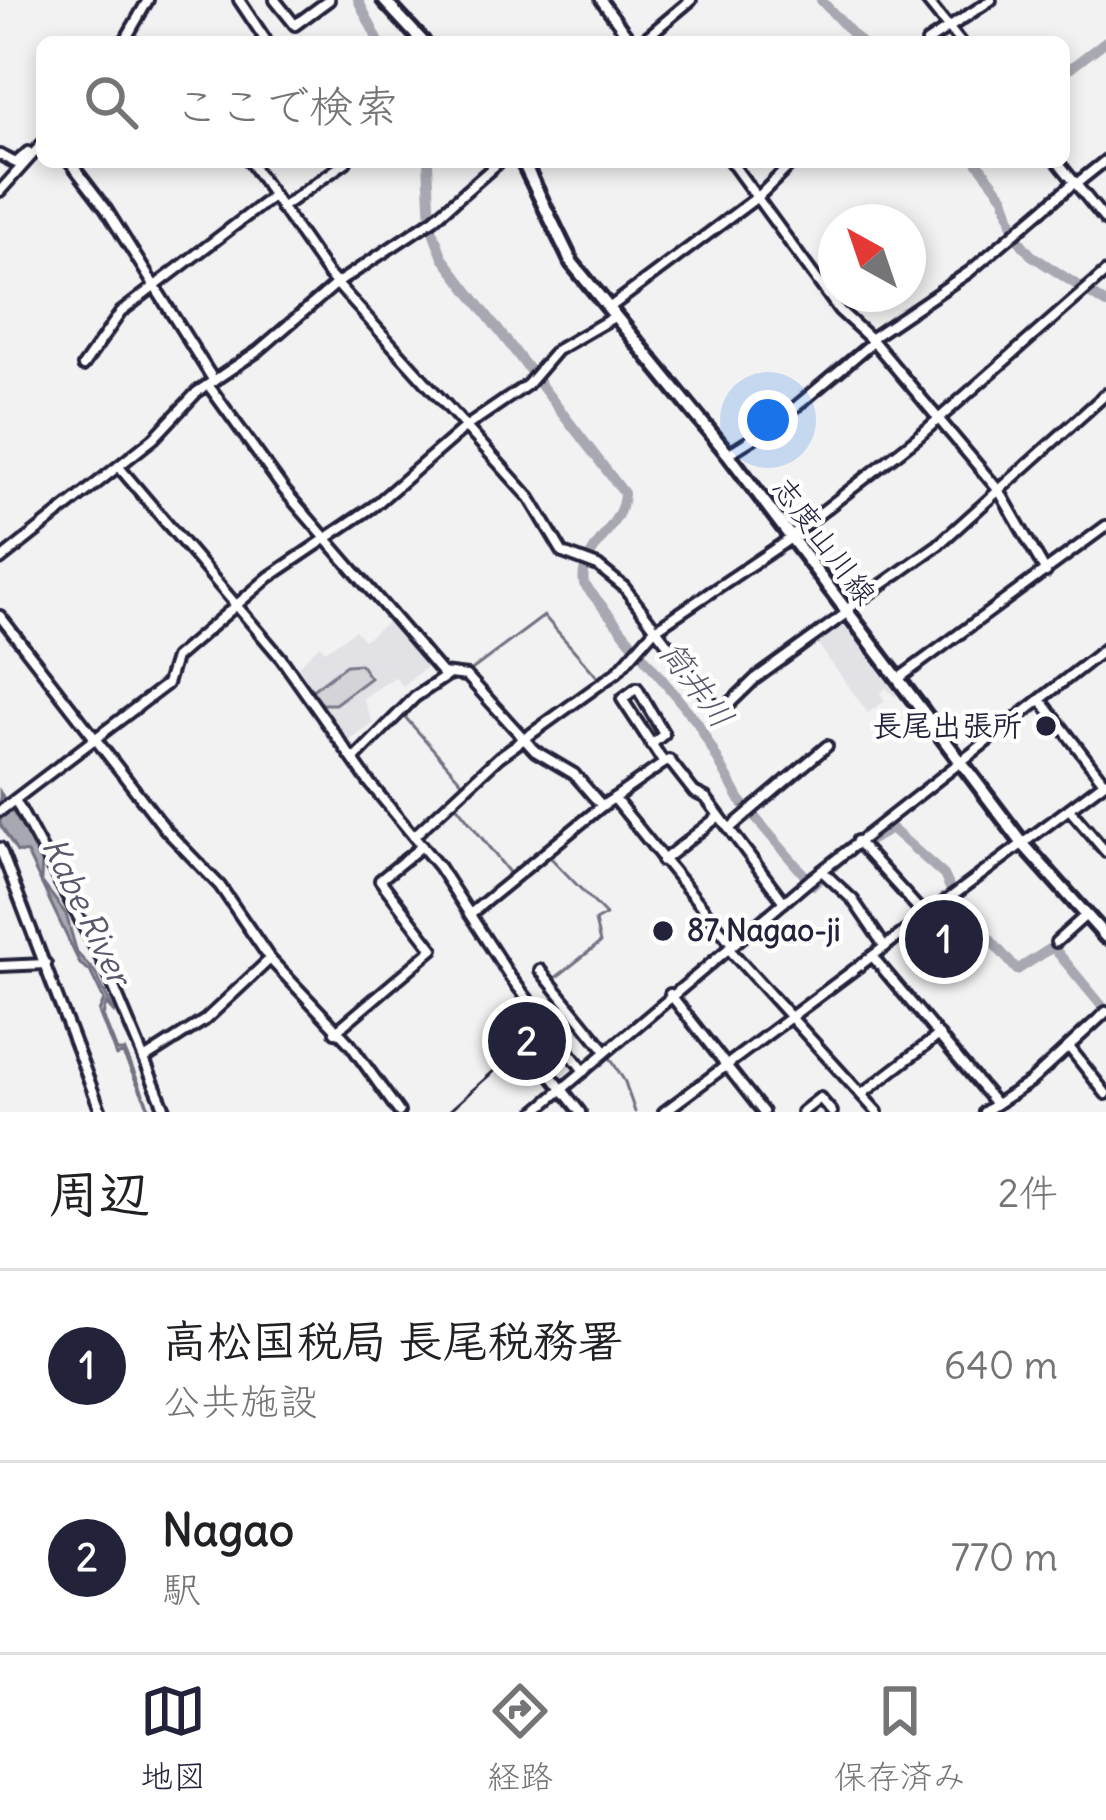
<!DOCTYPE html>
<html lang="ja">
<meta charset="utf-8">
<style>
:root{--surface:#fff;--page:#f6f6f6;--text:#202124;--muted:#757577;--line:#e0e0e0;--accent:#22223b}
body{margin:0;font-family:Delius,"Klee One",sans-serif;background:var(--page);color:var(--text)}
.compass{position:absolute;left:818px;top:204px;width:108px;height:108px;border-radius:50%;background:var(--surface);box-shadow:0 6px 18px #0003;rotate:320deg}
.you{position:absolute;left:768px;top:420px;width:42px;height:42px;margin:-30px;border:9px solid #fff;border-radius:50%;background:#1a73e8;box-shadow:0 0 0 18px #1a73e833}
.badge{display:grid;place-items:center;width:78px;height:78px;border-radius:50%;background:var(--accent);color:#fff;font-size:39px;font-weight:700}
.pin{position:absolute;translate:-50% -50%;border:6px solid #fff;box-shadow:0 3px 12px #0006}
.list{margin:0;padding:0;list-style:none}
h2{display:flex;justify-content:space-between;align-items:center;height:156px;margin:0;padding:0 48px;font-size:51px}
h2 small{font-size:39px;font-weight:400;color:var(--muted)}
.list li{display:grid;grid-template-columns:78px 1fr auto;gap:36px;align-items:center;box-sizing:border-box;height:192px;padding:0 48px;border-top:3px solid var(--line)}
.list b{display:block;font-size:45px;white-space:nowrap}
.list p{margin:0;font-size:39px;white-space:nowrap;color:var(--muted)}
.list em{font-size:39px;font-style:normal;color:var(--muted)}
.icon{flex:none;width:66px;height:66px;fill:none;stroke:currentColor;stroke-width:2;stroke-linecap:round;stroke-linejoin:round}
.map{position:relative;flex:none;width:1106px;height:1112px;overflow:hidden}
.search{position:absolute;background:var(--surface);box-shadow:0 6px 18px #0003;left:36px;right:36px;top:36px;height:132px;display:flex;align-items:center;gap:30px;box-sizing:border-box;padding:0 42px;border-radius:18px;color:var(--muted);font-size:45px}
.sheet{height:540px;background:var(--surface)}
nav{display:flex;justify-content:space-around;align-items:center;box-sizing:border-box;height:168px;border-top:3px solid var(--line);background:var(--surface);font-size:33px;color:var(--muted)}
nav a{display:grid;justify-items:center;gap:6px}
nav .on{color:var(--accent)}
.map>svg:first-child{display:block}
.built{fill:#e2e2e6}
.green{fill:#d3d3d8;stroke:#7a7a8a;stroke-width:3}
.water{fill:#a8a8b2;stroke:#727282;stroke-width:3}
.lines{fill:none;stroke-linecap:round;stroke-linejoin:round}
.stream{stroke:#727282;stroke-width:3}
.river{stroke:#a8a8b2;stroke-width:10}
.minor-casing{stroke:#22223b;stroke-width:16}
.major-casing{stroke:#22223b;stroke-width:20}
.minor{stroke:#fff;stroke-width:8}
.major{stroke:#fff;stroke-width:10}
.rail{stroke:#22223b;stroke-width:3}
.poi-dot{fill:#22223b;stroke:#fff;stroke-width:4.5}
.labels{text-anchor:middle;stroke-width:9;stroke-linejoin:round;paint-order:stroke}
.street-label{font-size:30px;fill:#22223b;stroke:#fff}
.poi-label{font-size:30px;font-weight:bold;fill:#22223b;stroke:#fff;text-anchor:end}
.water-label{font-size:33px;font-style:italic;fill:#58586b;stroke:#fff}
</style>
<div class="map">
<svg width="1106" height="1112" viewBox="0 0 1106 1112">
<rect width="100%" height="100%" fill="#f2f2f3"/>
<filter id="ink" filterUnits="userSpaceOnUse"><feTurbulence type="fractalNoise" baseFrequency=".00833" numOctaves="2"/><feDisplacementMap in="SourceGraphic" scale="24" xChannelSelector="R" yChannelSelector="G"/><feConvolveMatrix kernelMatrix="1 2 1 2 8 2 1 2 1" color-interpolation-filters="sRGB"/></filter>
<g filter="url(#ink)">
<g class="built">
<path d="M393 618 431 663 403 686 395 677 363 698 373 724 346 743 293 671 320 645 325 651 355 630 364 640Z"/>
<path d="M848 618 902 691 894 696 886 688 880 693 885 701 868 713 814 639Z"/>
</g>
<path class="green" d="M360 664 370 678 335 704H322L311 691 346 665Z"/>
<path class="water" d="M0 792 42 858 41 881 66 914 77 953 95 972 115 1014 106 1004 103 1016 117 1051H125L151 1112 123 1054 116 1056 99 1012 104 1000 90 971 80 964 27 853 17 852 0 824Z"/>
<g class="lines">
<g class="stream">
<path d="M469 672 544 616 600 680 619 665"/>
<path d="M440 685 459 677"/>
<path d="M418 700 405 717 464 784"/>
<path d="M470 790 455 804 511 875 542 848"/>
<path d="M548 855 606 915 595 921 600 943 554 979"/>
<path d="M558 986 597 1034"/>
<path d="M609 1056 625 1082 635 1112"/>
</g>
<g class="river">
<path d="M358 0 379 42"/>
<path d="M821 0 860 42"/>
<path d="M1064 73 1106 41"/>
<path d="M428 162 431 226 443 258 624 493C624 527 578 550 584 584L697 722 740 800 813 885 853 849 892 829 944 875 956 901 1017 970 1053 947 1106 1011"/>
<path d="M977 162 1004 197 1017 238 1031 255 1106 304"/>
</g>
<g class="minor-casing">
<g id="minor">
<path d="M239 0 265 39 261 42"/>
<path d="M275 0 295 25 329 0"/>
<path d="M601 0 632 42"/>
<path d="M926 0 960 42"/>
<path d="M124 42 148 0"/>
<path d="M641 42 691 0"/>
<path d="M927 42 991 0"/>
<path d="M0 155 16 163 28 152"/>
<path d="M70 162 106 209 214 381"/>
<path d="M250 162 327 273 530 498 563 553 598 566 624 587 720 713 755 679 848 612"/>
<path d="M731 162 839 310 874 342 1000 492 1046 572"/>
<path d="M1058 162 1106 221"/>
<path d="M1076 184 1106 160"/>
<path d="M0 191 42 144"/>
<path d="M281 208 346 162"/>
<path d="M609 308 760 195 793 162"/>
<path d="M870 339 969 272 1075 182"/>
<path d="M83 366 121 312 273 196"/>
<path d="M209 386 284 490 442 673 467 676 535 751 574 774 602 806 614 798 732 944"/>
<path d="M728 454 773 426 873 342"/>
<path d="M119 467 281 658 368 781 439 867 511 978 584 1071"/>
<path d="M791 536 918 437 1106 272"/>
<path d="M0 560 154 438 197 392 258 351 336 284 434 219 499 162"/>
<path d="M846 610 938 545 1106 394"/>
<path d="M0 616 166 830 220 886 270 959 350 1044 399 1112"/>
<path d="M898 679 1106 526"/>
<path d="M1041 700 1104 782"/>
<path d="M651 745 664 734 637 688 622 699 664 763 669 760 694 792 706 798 784 902"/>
<path d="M354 759 415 697 448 675"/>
<path d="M614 798 664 763"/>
<path d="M15 800 105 966 166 1112"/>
<path d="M1069 809 1106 852"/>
<path d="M0 811 167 684 175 658 269 577 374 506 464 428 527 385 557 350 614 317"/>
<path d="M729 829 827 746"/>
<path d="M414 836 499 757 617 672 653 631 791 538"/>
<path d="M857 841 926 917"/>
<path d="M0 848 101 1112"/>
<path d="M662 861 719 816"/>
<path d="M822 871 853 900 885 947"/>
<path d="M470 914 602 806"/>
<path d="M1056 942 1086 915"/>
<path d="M728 948 877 1112"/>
<path d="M873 957 996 1104"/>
<path d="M0 966 46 964"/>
<path d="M540 970 606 1051"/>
<path d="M670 994 763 1112"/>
<path d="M335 1032 433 949 380 880 422 846"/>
<path d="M1069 1047 1106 1094"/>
<path d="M144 1059 205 1020 270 959"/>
<path d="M546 1069 580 1112"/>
<path d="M862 1094 939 1035"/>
<path d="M535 1112 810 880 1106 648"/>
<path d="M664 1112 1106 781"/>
<path d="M802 1112 820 1098 832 1112"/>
<path d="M984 1112 1030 1082 1106 1012"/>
</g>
</g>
<g class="major-casing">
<g id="major">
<path d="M384 0 423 42"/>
<path d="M523 162 572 263 728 454 1023 844 1106 937"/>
</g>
</g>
<use href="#minor" class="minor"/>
<use href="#major" class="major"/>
<path class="rail" d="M448 1112 541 1029"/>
</g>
</g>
<g class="poi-dot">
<circle cx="1046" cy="726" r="12"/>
<circle cx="663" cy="931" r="12"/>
</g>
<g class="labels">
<g class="street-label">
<text transform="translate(824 541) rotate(53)" y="10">志度山川線</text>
</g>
<g class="poi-label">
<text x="1022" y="736">長尾出張所</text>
<text x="687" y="941" text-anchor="start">87 Nagao-ji</text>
</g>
<g class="water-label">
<text transform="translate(697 684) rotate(53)" y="12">筒井川</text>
<text transform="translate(87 911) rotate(64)" y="12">Kabe River</text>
</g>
</g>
</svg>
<svg class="compass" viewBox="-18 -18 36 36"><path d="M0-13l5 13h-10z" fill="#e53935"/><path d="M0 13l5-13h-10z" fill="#757577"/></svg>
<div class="you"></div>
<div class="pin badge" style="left:944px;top:939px">1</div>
<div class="pin badge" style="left:527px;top:1041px">2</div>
<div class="search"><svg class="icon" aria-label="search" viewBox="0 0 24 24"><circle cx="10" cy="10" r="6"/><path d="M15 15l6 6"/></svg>ここで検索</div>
</div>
<section class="sheet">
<h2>周辺<small>2件</small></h2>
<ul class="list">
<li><span class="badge">1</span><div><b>高松国税局 長尾税務署</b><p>公共施設</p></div><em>640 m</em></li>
<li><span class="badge">2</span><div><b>Nagao</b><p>駅</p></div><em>770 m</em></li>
</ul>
</section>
<nav>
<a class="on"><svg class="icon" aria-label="map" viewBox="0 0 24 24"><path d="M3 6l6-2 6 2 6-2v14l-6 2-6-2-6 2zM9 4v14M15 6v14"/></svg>地図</a>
<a><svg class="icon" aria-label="directions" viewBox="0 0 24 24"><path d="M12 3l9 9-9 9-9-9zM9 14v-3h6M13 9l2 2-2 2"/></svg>経路</a>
<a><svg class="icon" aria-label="saved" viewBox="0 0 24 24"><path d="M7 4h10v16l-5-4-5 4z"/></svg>保存済み</a>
</nav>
